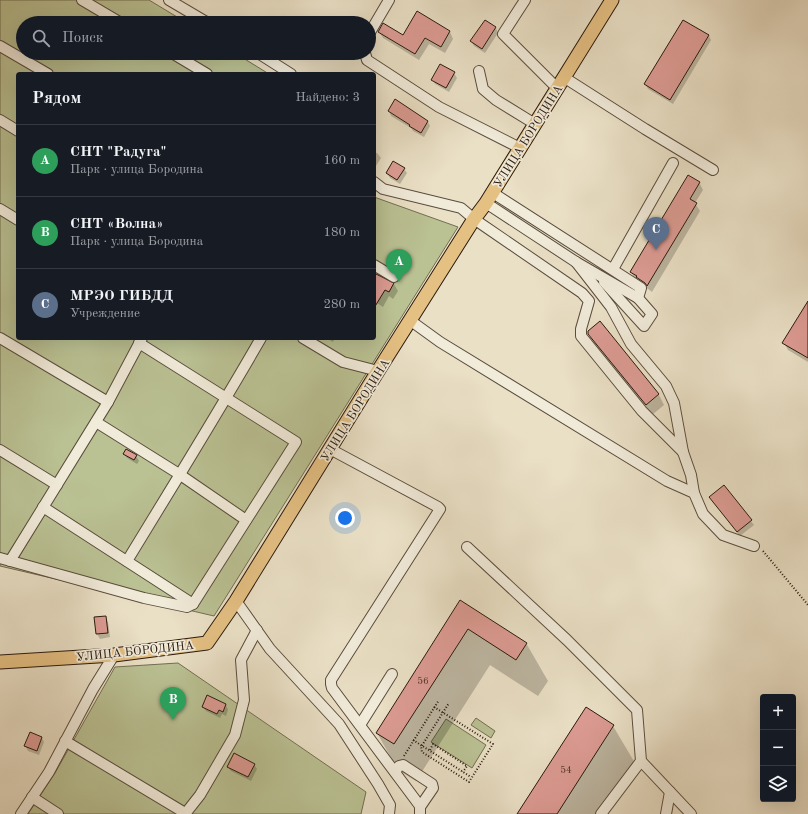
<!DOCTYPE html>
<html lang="ru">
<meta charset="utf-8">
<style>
:root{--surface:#171b24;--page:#20242c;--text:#f1f3f6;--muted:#9ea1a6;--line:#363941;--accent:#c59692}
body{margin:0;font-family:"Old Standard TT",serif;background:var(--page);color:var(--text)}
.controls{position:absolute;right:12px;bottom:12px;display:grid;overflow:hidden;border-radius:4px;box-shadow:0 4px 16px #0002}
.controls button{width:36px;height:36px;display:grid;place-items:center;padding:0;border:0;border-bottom:1px solid var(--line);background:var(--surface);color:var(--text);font:20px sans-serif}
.you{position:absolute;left:345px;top:518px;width:14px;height:14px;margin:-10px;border:3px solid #fff;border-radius:50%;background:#1a73e8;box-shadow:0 0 0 6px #1a73e833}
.badge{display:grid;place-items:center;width:26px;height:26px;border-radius:50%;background:var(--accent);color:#fff;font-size:13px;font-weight:700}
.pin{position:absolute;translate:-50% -33px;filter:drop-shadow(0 1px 2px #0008)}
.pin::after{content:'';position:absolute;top:21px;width:14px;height:12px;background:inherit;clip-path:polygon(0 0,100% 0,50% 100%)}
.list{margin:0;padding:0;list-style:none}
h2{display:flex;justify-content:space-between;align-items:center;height:52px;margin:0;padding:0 16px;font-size:17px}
h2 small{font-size:13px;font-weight:400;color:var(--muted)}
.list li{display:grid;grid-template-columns:26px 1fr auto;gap:12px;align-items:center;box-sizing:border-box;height:72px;padding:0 16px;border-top:1px solid var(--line)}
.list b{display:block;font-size:15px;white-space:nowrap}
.list p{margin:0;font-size:13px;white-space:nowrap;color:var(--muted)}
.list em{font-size:13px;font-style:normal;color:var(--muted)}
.icon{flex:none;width:22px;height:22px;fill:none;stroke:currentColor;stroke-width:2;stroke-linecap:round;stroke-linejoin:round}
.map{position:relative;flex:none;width:808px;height:814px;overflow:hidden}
.search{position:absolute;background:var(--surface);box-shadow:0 4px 16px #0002;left:16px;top:16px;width:360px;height:44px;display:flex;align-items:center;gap:10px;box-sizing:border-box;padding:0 14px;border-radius:22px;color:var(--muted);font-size:15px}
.panel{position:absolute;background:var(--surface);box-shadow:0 4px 16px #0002;left:16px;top:72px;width:360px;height:268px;border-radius:4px}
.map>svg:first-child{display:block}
.green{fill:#bac193;stroke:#726e51}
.shadow{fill:#0003}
.building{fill:#dc9b93;stroke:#2a1a0f}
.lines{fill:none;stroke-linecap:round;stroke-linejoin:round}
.minor-casing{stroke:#5a4c3d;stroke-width:12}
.major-casing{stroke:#2a1a0f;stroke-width:15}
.path{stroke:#2a1a0f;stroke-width:2;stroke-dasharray:1 2;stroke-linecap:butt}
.minor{stroke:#f1ebda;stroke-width:10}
.major{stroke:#e5c083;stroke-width:13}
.labels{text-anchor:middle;stroke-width:3.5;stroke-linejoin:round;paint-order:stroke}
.number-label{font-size:10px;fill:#563a30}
.street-label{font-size:12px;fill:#2a1a0f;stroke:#f1ebda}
</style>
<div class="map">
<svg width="808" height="814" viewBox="0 0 808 814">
<rect width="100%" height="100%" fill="#eae0c6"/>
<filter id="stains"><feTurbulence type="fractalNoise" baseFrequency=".005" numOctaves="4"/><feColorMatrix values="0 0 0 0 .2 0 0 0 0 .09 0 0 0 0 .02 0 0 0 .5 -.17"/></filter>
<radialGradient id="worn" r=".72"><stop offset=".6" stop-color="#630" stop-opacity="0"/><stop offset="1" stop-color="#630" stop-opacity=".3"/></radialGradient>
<g class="green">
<path d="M0 0H149L187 23H23V53H235L269 74H18V338H374V197L458 227 214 616 0 566Z"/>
<path d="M178 663 366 792 361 814H28L55 773 115 667Z"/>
<path d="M476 718 495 731 491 738 471 725Z"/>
<path d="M446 719 486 745 472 768 431 742Z"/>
</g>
<g class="shadow">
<path d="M418 13 450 32 453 39 445 53 429 44 419 60 383 38 379 32 403 36Z"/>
<path d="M485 21 496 28 498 33 485 53 474 46 471 41Z"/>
<path d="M684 21 709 36 711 40 673 104 648 89 645 84Z"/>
<path d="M454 73 457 78 449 92 435 84 433 80Z"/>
<path d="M389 111 428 122 430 126 424 137 413 131 411 128 391 116Z"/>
<path d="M374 151 378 154 381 158 374 169Z"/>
<path d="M404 169 407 173 400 184 390 178 387 173Z"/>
<path d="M699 182 703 190 695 203 700 211 652 292 635 279 631 272Z"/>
<path d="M376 275 394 284 398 291 393 299 389 296 383 307 374 301V279Z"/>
<path d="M808 303V362L788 350 784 343Z"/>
<path d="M600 322 659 395 664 405 652 415 594 344 588 333Z"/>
<path d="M326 338H335L333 342Z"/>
<path d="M124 454 136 456 139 461 137 464 127 458Z"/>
<path d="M713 501 751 521 754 525 740 536Z"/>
<path d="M461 601 526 643 548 681 538 696 490 665 416 781 398 770 377 733Z"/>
<path d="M105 617 108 622 110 637 100 639 97 634 95 618Z"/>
<path d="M208 697 226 705 228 710 226 716 222 714 220 718 206 711 203 707Z"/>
<path d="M613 726 635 763 602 814H518Z"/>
<path d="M42 738 44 742 39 755 28 751 25 746Z"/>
<path d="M254 764 257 769 251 781 231 771 228 767Z"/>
</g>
<g class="building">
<path d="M417 11 450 31 441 47 425 38 415 54 378 32 383 23 403 35Z"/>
<path d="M485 20 496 27 482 49 470 41Z"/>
<path d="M683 20 709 35 670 100 644 84Z"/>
<path d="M440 64 455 72 446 88 431 80Z"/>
<path d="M395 99 428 121 421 133 409 126 410 125 388 111Z"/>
<path d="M393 161 405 168 397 180 386 173Z"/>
<path d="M688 175 700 182 690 199 697 203 647 286 645 283 636 277 637 276 630 272Z"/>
<path d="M376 274 394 283 389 292 385 290 374 308V277Z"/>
<path d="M808 301V358L782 343Z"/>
<path d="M600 321 659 394 646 405 588 334V331Z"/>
<path d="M126 449 137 455 134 460 123 454Z"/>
<path d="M724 485 752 520 737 532 709 497Z"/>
<path d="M460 600 527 643 516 660 468 629 394 744 376 733Z"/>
<path d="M106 616 108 633 96 634 94 617Z"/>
<path d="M207 695 226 704 223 712 219 710 217 714 202 707Z"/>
<path d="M586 707 614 725 557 814H517Z"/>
<path d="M30 732 42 737 37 751 24 746Z"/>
<path d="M234 753 255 764 248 777 227 767Z"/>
</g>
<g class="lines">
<g class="minor-casing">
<g id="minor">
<path d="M82 0 121 23"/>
<path d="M169 0 208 23"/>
<path d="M525 0 503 34 558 89"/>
<path d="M369 34 389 0"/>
<path d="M0 46 48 74"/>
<path d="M172 53 207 74"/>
<path d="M258 53 291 74"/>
<path d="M365 53 367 60 439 107 520 148"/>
<path d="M479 71 483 89 496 100 535 124"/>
<path d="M565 78 645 129 713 170"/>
<path d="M0 120 18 131"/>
<path d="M374 182 383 189 461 208 474 219 582 293 589 301 581 329V336L642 411 683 452 674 403 666 386 631 344 611 307 576 262"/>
<path d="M486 203 576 262 638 298 641 288 493 193"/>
<path d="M0 209 18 220"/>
<path d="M374 265 394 277"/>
<path d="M613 269 673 163"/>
<path d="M604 282 644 326 652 314 638 298"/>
<path d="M411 321 440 342 667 481 694 493 703 514 723 535 754 546"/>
<path d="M0 338 108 402"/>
<path d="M303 338 343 362 378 371"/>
<path d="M96 422 179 474 246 520"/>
<path d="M330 449 438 507 440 509 331 680V684L332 688 420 806V814"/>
<path d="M0 450 57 485"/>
<path d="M683 452 691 475 694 493"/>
<path d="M43 507 193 604"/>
<path d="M467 547 567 640 637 710 641 761 691 814"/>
<path d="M0 558 144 598 187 607 193 604 296 442 139 343"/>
<path d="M10 561 108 402 142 338"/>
<path d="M127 561C172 487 218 413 261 338"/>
<path d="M236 601 270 649 339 724 378 784 390 805 389 814"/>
<path d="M360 725 392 674"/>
<path d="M65 741 185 813"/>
<path d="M395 772 399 766 403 765 432 784 433 788 420 807"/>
<path d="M32 797 58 814"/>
<path d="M21 814 49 772 93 689 114 655"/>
<path d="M185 814 200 795 235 735 244 700 241 660 257 630"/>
<path d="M601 814 641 761"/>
<path d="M666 814 670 792"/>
</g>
</g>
<g class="major-casing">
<path id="major" d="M0 662 114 655 207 643 236 601 378 371 474 219 486 203 612 0"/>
</g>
<g class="path">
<path d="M763 551 808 605"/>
<path d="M434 707 493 744 469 782 422 752 421 747 449 703"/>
<path d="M413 740 471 777"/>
<path d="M430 750 433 744 467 766 463 772"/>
<path d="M404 756 439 700"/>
</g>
<use href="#minor" class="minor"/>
<use href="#major" class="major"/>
</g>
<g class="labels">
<g class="number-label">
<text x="423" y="684">56</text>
<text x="566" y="773">54</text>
</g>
<g class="street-label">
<text transform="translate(528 136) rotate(-58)" y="4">УЛИЦА БОРОДИНА</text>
<text transform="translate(355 410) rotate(-58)" y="4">УЛИЦА БОРОДИНА</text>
<text transform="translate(135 651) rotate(-6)" y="4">УЛИЦА БОРОДИНА</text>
</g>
</g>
<rect width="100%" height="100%" filter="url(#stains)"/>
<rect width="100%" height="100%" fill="url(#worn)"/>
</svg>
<div class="controls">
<button>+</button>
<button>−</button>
<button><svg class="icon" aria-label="layers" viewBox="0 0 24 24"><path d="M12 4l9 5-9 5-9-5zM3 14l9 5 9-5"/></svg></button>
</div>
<div class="you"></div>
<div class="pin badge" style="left:399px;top:282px;background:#2e9e5b">A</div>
<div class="pin badge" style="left:173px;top:720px;background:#2e9e5b">B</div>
<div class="pin badge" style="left:656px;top:250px;background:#5c6f8a">C</div>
<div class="search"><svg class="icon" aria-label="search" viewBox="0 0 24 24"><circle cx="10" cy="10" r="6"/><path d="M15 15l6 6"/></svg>Поиск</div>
<section class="panel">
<h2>Рядом<small>Найдено: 3</small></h2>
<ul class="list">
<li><span class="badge" style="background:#2e9e5b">A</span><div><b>СНТ &quot;Радуга&quot;</b><p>Парк · улица Бородина</p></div><em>160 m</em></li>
<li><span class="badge" style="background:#2e9e5b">B</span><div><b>СНТ «Волна»</b><p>Парк · улица Бородина</p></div><em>180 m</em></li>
<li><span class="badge" style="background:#5c6f8a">C</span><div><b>МРЭО ГИБДД</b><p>Учреждение</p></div><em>280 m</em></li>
</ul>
</section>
</div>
